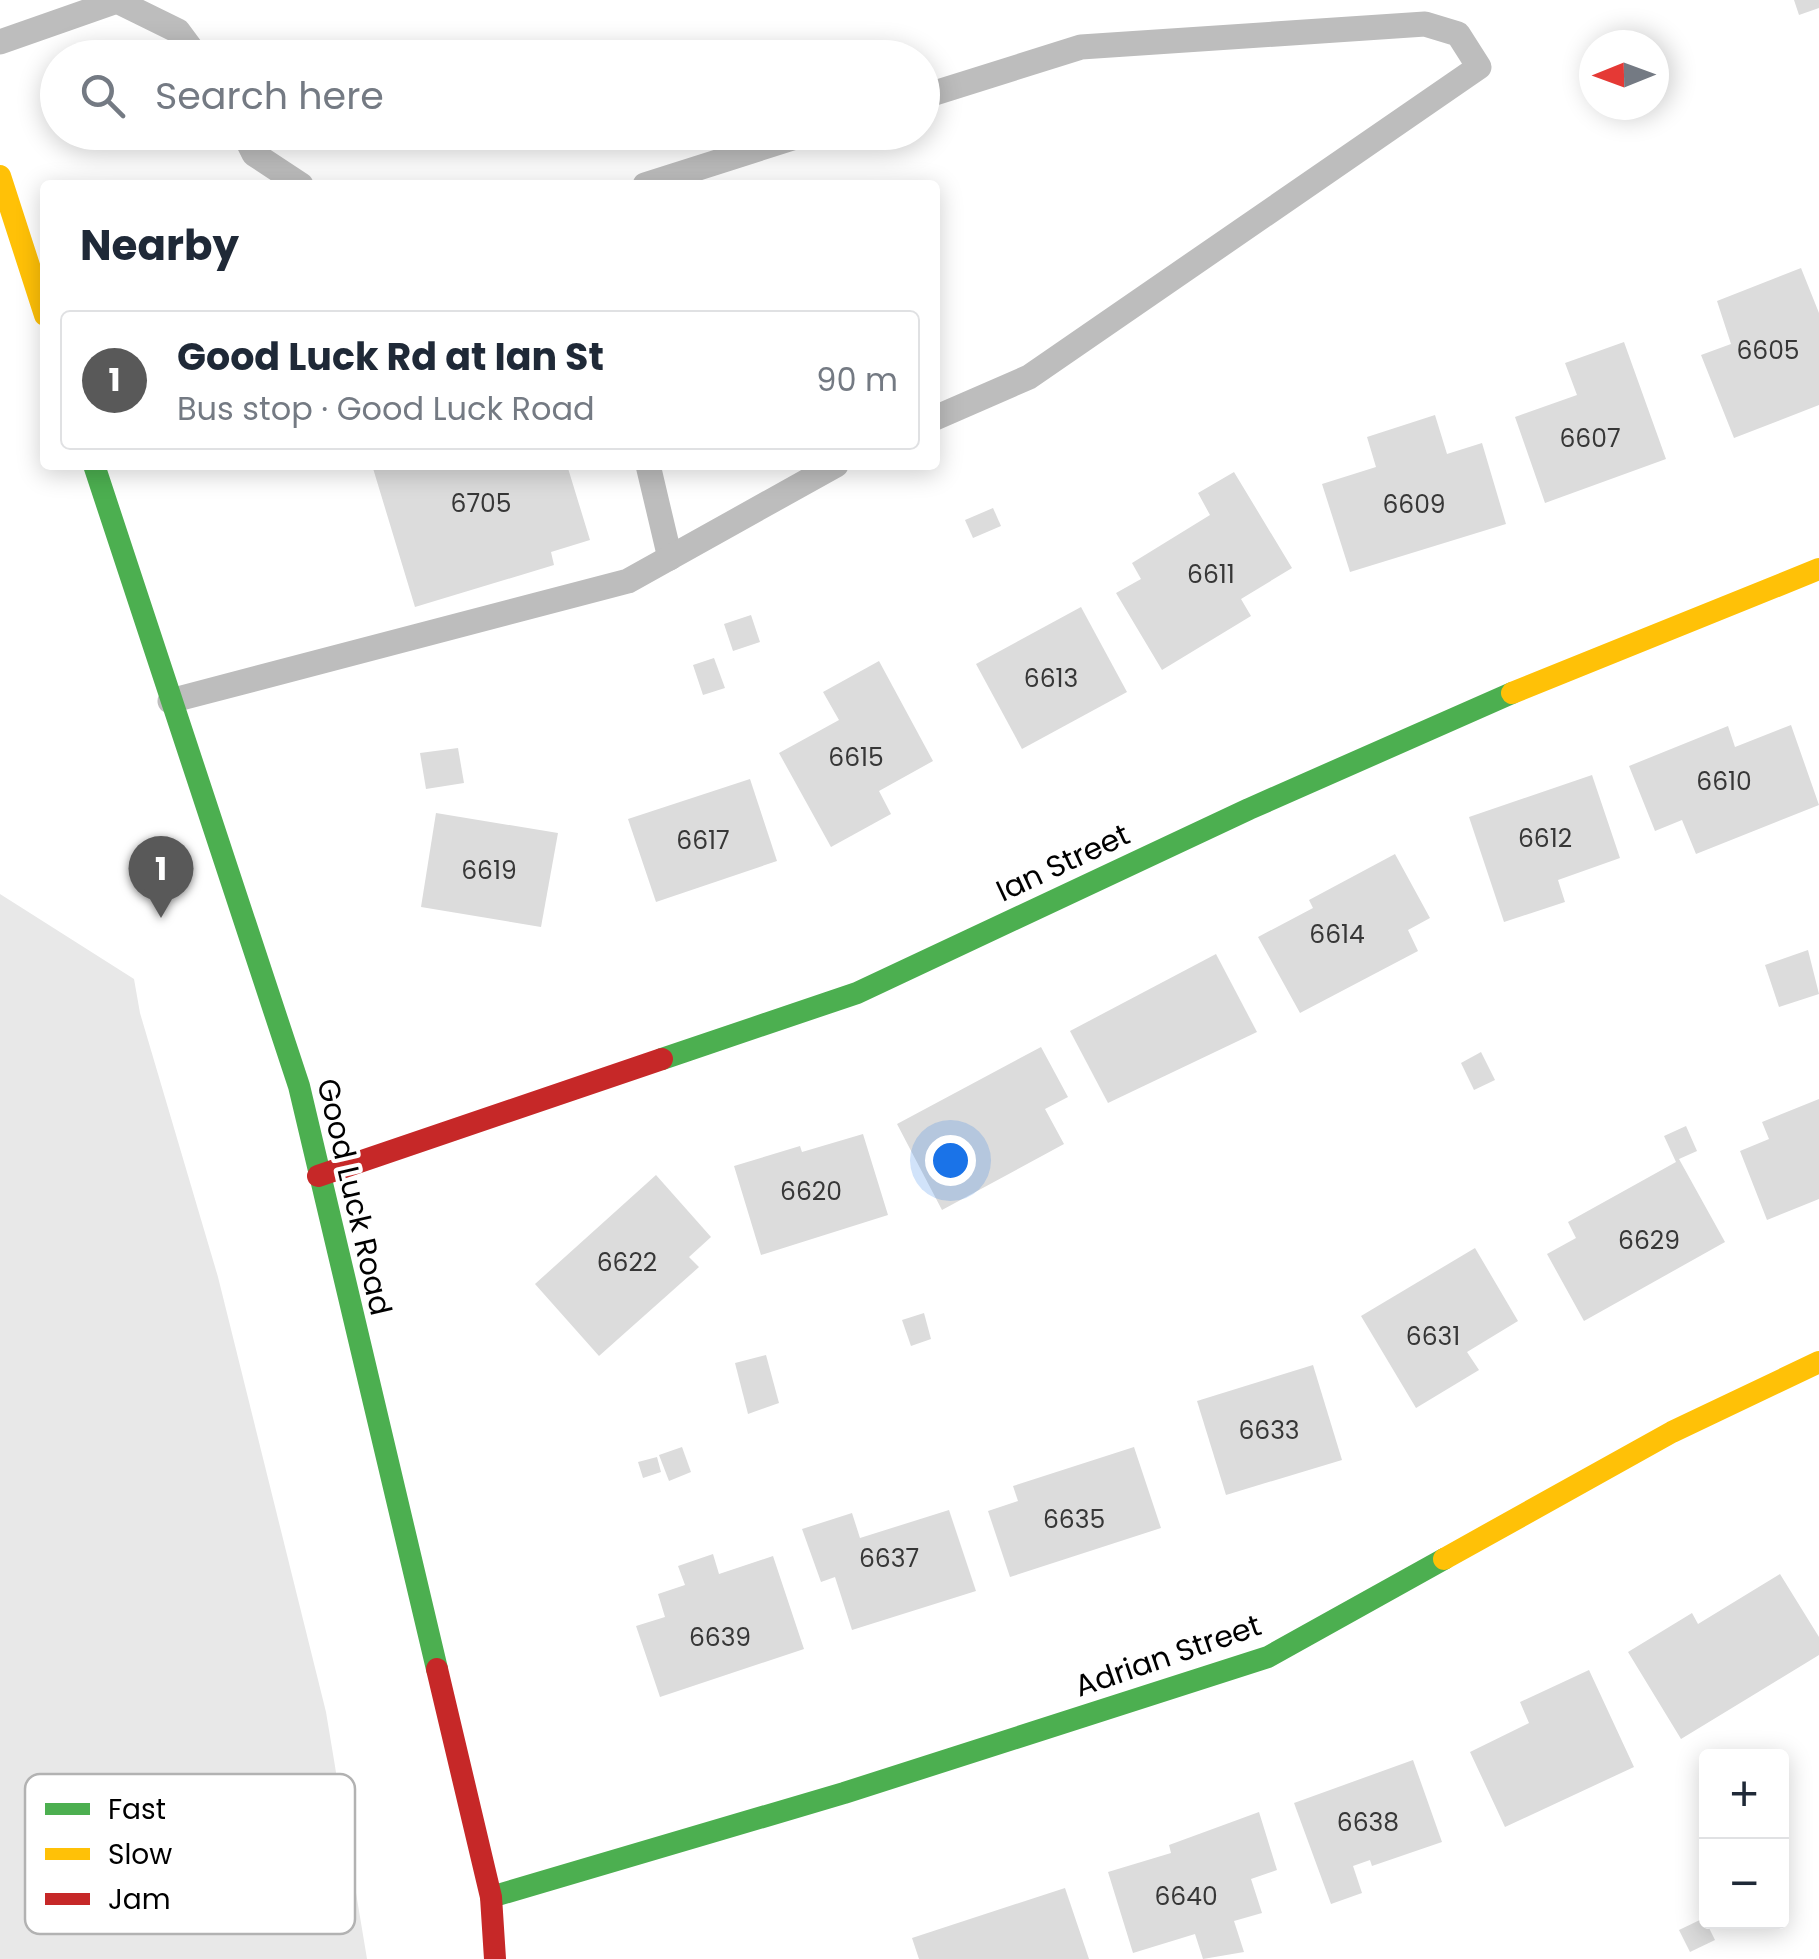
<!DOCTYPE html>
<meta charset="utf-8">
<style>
:root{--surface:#fff;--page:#f2f2f3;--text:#1f2937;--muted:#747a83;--line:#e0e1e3;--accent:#595959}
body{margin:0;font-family:Poppins,sans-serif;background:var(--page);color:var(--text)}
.controls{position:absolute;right:30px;bottom:30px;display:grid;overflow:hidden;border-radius:10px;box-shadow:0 5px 25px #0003}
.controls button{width:90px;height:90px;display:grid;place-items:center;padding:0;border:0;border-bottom:2px solid var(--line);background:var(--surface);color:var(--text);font:50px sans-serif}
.compass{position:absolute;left:1579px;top:30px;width:90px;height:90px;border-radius:50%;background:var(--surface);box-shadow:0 5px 25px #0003;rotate:269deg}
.you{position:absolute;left:950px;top:1160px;width:35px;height:35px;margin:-25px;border:8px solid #fff;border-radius:50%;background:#1a73e8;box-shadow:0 0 0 15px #1a73e833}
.badge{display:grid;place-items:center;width:65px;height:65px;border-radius:50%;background:var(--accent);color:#fff;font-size:32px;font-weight:700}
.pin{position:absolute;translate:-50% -82px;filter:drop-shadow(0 2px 5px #0008)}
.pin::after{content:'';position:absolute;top:52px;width:35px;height:30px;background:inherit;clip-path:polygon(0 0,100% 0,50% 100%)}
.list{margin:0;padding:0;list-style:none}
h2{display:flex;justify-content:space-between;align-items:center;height:130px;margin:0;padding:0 40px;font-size:42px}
h2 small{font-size:32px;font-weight:400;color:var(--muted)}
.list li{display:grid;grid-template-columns:65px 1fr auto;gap:30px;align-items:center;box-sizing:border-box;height:140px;margin:0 20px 20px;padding:0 20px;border:2px solid var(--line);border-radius:10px}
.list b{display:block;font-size:38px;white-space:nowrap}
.list p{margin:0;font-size:32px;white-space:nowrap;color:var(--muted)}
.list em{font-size:32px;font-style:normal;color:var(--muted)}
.icon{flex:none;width:55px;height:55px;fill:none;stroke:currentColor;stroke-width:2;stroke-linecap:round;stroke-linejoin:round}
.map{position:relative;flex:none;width:1819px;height:1959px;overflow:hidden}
.search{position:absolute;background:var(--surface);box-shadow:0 5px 25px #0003;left:40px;top:40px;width:900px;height:110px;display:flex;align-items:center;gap:25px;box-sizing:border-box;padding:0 35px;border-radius:55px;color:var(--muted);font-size:38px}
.panel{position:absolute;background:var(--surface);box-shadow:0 5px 25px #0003;left:40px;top:180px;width:900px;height:290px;border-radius:10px}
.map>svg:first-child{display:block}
.green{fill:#e8e8e8}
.building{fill:#dcdcdc}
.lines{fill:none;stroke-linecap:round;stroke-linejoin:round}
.lane{stroke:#bdbdbd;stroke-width:25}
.fast{stroke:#4caf50;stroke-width:22}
.slow{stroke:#ffc107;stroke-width:22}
.jam{stroke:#c62828;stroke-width:22}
.labels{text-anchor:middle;stroke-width:8;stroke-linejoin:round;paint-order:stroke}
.number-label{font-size:25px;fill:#373737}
.street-label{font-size:30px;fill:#000;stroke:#fff}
.key{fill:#fff;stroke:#b2b2b2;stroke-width:2.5}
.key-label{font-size:28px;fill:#000}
</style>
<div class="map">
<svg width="1819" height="1959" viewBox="0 0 1819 1959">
<rect width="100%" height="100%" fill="#fff"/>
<path class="green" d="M0 894 134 979 140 1013 218 1277 326 1712 367 1959H0Z"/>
<g class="building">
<path d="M1794 0H1819V8L1799 15Z"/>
<path d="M1801 268 1819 313V405L1734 438 1701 355 1731 344 1717 301Z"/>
<path d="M1624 342 1666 459 1545 503 1515 417 1577 395 1565 363Z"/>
<path d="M1435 415 1447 454 1482 443 1506 524 1350 572 1322 484 1376 467 1367 437Z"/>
<path d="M372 465H567L590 540 551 552 554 565 415 607Z"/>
<path d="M1234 472 1292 568 1241 599 1251 616 1162 670 1116 593 1141 579 1132 563 1210 515 1198 493Z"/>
<path d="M993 508 1001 526 973 538 965 520Z"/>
<path d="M1081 607 1127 692 1022 749 976 664Z"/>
<path d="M751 615 760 642 733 651 724 624Z"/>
<path d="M714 658 725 688 703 695 693 665Z"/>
<path d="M879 661 933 761 879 791 891 814 831 847 779 753 839 720 823 692Z"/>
<path d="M1791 725 1819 805 1696 854 1682 820 1655 831 1629 766 1728 726 1735 747Z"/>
<path d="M458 748 464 783 426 789 420 753Z"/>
<path d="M1592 775 1620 858 1558 880 1565 902 1504 922 1469 817Z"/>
<path d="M750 779 777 861 656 902 628 819Z"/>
<path d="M436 813 558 833 541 927 421 907Z"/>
<path d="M1395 854 1430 918 1408 930 1418 951 1300 1013 1258 937 1313 908 1309 900Z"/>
<path d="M1808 950 1819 994 1779 1007 1765 965Z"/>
<path d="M1216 954 1257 1032 1108 1103 1070 1031Z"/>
<path d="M1041 1047 1068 1097 1045 1109 1064 1144 942 1210 897 1124Z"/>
<path d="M1481 1052 1495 1080 1474 1090 1461 1063Z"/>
<path d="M1819 1099V1199L1767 1220 1740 1151 1769 1139 1762 1122Z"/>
<path d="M1686 1126 1697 1151 1679 1159 1725 1242 1584 1321 1547 1254 1576 1238 1568 1222 1676 1162 1664 1136Z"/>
<path d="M863 1134 888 1215 761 1255 734 1166 800 1146 802 1152Z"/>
<path d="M656 1175 711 1237 689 1257 699 1267 599 1356 535 1284Z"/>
<path d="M1475 1248 1518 1321 1467 1352 1479 1370 1416 1408 1361 1316Z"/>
<path d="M924 1313 931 1339 911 1346 902 1320Z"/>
<path d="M766 1355 779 1403 748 1414 735 1363Z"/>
<path d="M1313 1365 1342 1460 1226 1495 1197 1401Z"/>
<path d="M682 1447 691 1472 669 1481 659 1455Z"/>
<path d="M1134 1447 1161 1528 1010 1577 988 1511 1018 1501 1013 1486Z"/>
<path d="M657 1457 661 1472 643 1478 638 1462Z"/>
<path d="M949 1510 976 1591 852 1630 835 1577 821 1582 802 1529 852 1513 860 1538Z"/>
<path d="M713 1554 719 1574 773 1556 804 1649 660 1697 636 1626 665 1617 658 1594 685 1585 678 1566Z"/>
<path d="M1780 1574 1819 1637V1655L1681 1739 1628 1652 1692 1613 1698 1624Z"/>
<path d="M1589 1670 1634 1767 1505 1827 1470 1752 1529 1723 1520 1702Z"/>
<path d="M1413 1760 1442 1842 1372 1866 1370 1860 1353 1866 1362 1893 1331 1904 1294 1803Z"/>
<path d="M1259 1812 1277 1870 1251 1879 1262 1913 1234 1921 1244 1952 1203 1959 1195 1934 1133 1953 1108 1872 1171 1853 1169 1845Z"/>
<path d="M1065 1888 1089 1959H919L912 1938Z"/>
<path d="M1704 1918 1715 1940 1690 1952 1679 1930Z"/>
</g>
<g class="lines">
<g class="lane">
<path d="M0 42 117 1 178 31 198 58"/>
<path d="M922 97 1081 47 1425 24 1458 34 1479 67 1029 377 935 418"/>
<path d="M243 132 254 154 301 185"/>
<path d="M645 185 811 132"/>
<path d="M648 465 670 558"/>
<path d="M170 701 628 581 836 465"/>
</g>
<g class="fast">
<path d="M94 465 299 1086 437 1669"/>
<path d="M662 1059 857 993 1249 809 1512 693"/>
<path d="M491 1897 844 1793 1268 1657 1444 1559"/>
</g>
<g class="slow">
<path d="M0 176 45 315"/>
<path d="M1512 693 1819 569"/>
<path d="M1444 1559 1672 1432 1819 1362"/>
</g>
<g class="jam">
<path d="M318 1176 662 1059"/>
<path d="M437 1669 491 1897 495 1959"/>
</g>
</g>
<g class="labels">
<g class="number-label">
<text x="1768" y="359">6605</text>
<text x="1590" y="447">6607</text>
<text x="481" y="512">6705</text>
<text x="1414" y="513">6609</text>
<text x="1211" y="583">6611</text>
<text x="1051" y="687">6613</text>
<text x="856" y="766">6615</text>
<text x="1724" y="790">6610</text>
<text x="1545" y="847">6612</text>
<text x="703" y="849">6617</text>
<text x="489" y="879">6619</text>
<text x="1337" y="943">6614</text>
<text x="811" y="1200">6620</text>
<text x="1649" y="1249">6629</text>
<text x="627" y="1271">6622</text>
<text x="1433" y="1345">6631</text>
<text x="1269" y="1439">6633</text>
<text x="1074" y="1528">6635</text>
<text x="889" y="1567">6637</text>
<text x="720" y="1646">6639</text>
<text x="1368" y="1831">6638</text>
<text x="1186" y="1905">6640</text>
</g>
<g class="street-label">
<text transform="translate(1063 863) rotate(-25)" y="10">Ian Street</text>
<text transform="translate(354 1197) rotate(77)" y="10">Good Luck Road</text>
<text transform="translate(1168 1656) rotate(-19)" y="10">Adrian Street</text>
</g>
</g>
<rect x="25" y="1774" width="330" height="160" rx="15" class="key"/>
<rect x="45" y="1803" width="45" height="12" fill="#4caf50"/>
<rect x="45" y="1848" width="45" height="12" fill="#ffc107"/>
<rect x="45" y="1893" width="45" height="12" fill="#c62828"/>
<g class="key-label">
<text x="108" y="1819">Fast</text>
<text x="108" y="1864">Slow</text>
<text x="108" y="1909">Jam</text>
</g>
</svg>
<div class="controls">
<button>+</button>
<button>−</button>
</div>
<svg class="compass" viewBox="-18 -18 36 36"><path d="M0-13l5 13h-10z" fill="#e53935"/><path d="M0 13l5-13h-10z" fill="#747a83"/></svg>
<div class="you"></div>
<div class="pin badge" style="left:161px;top:918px">1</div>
<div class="search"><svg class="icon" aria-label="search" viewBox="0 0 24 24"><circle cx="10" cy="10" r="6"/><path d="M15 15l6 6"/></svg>Search here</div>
<section class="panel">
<h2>Nearby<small></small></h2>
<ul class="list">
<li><span class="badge">1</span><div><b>Good Luck Rd at Ian St</b><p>Bus stop · Good Luck Road</p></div><em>90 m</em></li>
</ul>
</section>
</div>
